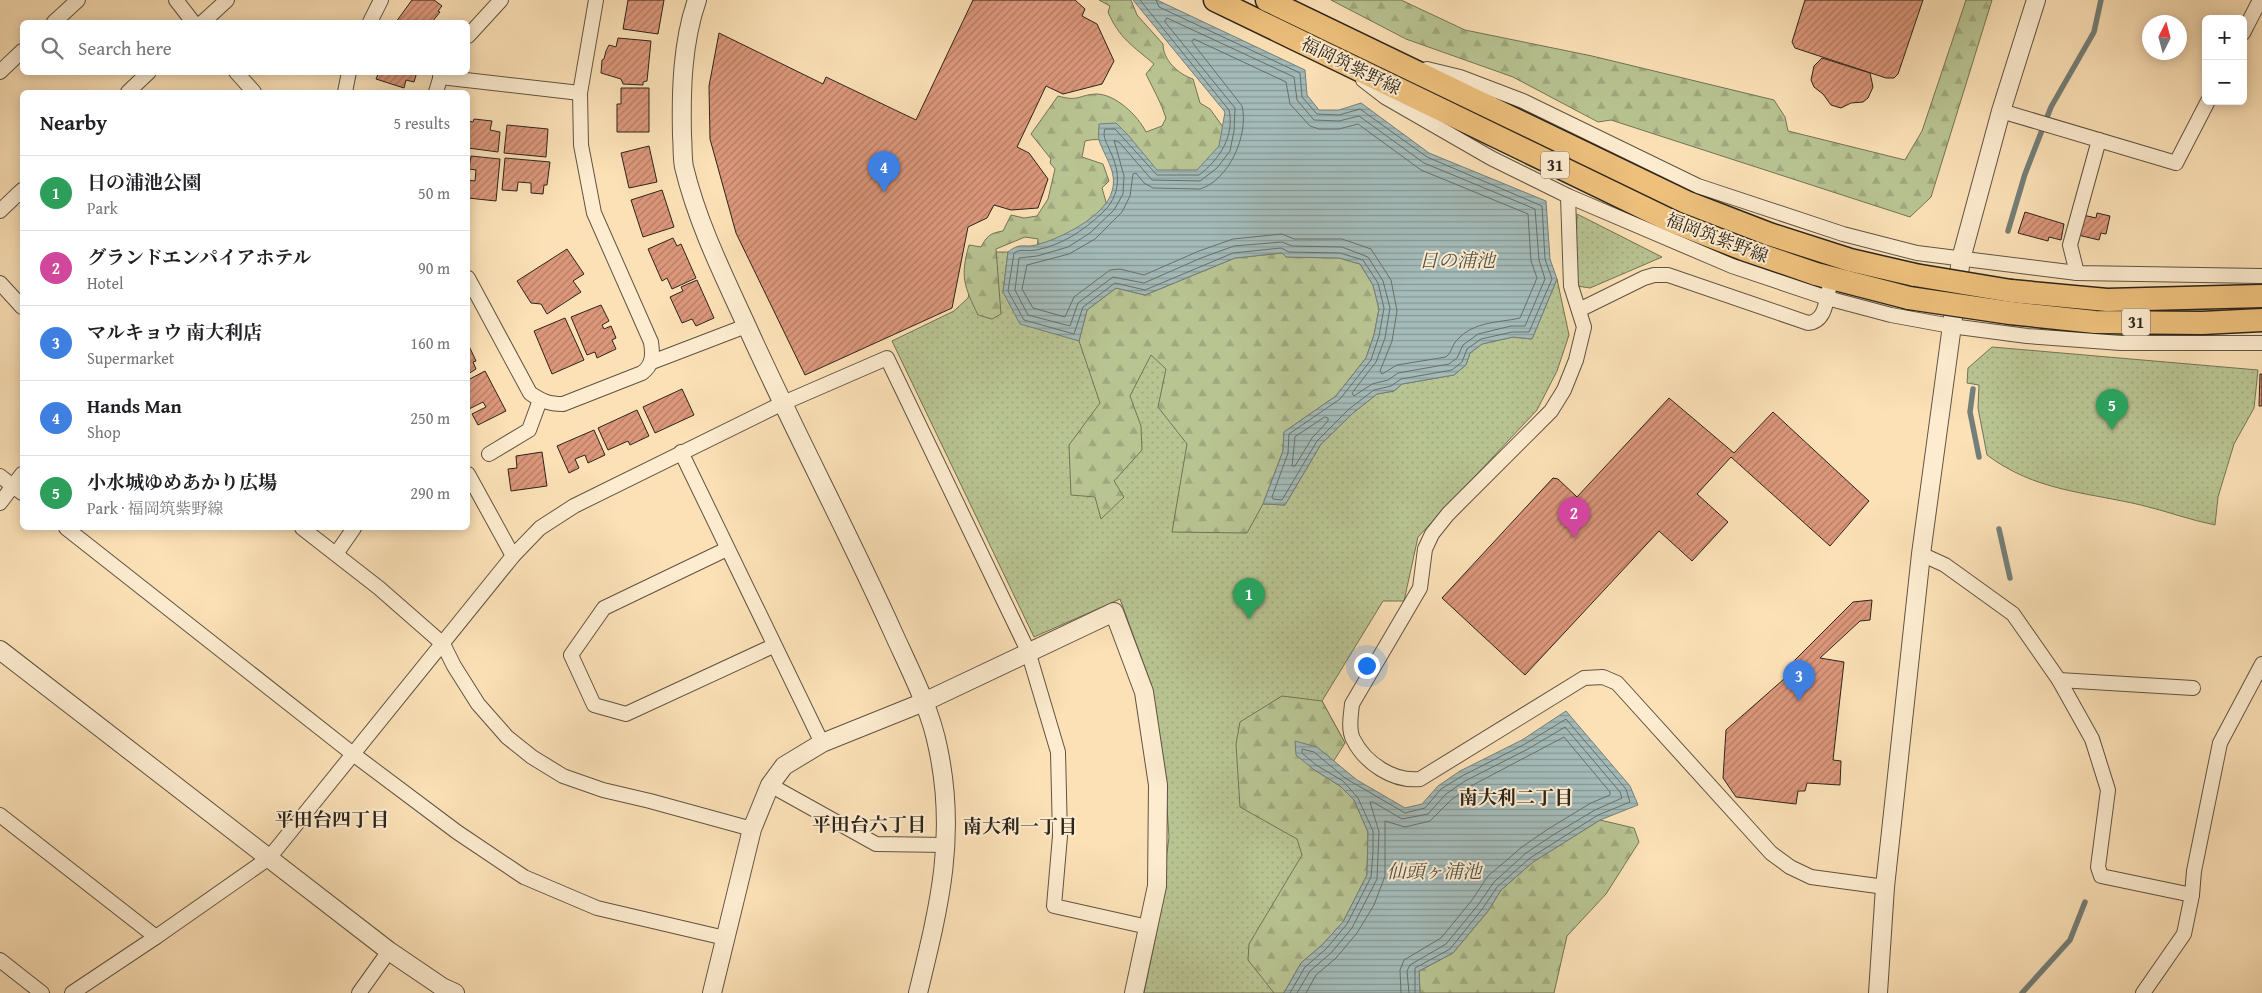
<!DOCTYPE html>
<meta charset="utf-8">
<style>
:root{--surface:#fff;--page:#f2f2f2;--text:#202124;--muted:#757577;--line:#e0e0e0;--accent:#b45309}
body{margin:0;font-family:"Gentium Book Plus","Noto Serif JP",serif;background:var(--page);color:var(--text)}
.controls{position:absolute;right:15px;top:15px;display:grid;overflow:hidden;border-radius:8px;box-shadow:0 2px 12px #0003}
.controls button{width:45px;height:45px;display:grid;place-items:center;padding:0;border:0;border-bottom:1px solid var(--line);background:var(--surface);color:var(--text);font:25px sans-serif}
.compass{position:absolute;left:2142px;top:15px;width:45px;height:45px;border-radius:50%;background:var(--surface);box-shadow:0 2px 12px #0003;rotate:6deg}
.you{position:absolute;left:1366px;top:665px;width:18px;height:18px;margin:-12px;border:4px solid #fff;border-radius:50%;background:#1a73e8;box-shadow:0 0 0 8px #1a73e833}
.badge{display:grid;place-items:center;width:32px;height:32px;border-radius:50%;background:var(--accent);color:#fff;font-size:16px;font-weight:700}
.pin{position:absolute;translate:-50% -41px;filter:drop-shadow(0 1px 2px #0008)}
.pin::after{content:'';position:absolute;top:26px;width:18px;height:15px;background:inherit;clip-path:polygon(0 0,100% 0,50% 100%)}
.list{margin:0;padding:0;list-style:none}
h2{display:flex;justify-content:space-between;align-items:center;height:65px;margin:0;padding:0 20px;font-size:21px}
h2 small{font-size:16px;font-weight:400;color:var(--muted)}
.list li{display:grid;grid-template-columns:32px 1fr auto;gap:15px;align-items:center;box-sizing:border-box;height:75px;padding:0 20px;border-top:1px solid var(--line)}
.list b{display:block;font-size:19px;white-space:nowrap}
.list p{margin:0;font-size:16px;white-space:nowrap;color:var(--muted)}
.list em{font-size:16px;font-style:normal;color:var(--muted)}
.icon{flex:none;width:28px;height:28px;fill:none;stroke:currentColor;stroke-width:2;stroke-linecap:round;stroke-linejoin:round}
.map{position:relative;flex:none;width:2262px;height:993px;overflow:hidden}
.search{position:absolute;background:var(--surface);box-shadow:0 2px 12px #0003;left:20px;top:20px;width:450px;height:55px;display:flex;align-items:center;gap:12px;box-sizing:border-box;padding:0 18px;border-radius:8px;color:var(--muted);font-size:19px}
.panel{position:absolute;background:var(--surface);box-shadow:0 2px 12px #0003;left:20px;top:90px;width:450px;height:440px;border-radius:8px}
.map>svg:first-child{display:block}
.grass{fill:url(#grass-dots);stroke:#727456}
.forest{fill:url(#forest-firs);stroke:#727456}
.water{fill:url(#water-rules);stroke:#747f79}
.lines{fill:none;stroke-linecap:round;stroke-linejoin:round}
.shore{stroke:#68706a;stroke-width:1}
.stream{stroke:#747f79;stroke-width:5.5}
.building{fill:url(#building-hatch);stroke:#2c241a}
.minor-casing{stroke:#605341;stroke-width:16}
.tertiary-casing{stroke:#605341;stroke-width:20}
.primary-casing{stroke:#2c241a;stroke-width:25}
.minor{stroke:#fdecd0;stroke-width:14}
.tertiary{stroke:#fdecd0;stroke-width:18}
.primary{stroke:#eec07c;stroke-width:22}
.primary-bridge-casing{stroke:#2c241a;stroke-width:25;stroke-linecap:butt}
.primary-bridge{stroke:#eec07c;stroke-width:22}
.labels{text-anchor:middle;stroke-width:4;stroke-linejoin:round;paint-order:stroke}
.shield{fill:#fdecd0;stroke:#6b6051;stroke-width:1}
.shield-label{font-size:16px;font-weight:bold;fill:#2c241a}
.street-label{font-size:18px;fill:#2c241a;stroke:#fdecd0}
.water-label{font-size:19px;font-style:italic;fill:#50514a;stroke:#fdecd0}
.neighbourhood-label{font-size:19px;font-weight:bold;fill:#2c241a;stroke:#fdecd0}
</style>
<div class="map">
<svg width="2262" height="993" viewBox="0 0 2262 993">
<defs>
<pattern id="grass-dots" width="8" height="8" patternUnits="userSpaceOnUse" patternTransform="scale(1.25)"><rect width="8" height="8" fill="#b9c493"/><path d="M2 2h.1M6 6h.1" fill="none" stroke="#9fa87e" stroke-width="1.8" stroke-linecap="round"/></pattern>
<pattern id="forest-firs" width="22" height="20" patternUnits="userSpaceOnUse" patternTransform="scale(1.25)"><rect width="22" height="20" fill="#b9c493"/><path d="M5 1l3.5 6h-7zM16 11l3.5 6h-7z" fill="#9fa87e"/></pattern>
<pattern id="water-rules" width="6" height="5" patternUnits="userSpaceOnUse" patternTransform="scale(1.25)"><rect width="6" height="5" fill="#a4bbb9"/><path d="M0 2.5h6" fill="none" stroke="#869896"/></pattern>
<pattern id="building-hatch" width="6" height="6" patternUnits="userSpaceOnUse" patternTransform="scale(1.25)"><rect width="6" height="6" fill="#dc977b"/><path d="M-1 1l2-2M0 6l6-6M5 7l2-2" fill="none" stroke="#b37b64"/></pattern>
</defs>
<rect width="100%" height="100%" fill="#fce1b7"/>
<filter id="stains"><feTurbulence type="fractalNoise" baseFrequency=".004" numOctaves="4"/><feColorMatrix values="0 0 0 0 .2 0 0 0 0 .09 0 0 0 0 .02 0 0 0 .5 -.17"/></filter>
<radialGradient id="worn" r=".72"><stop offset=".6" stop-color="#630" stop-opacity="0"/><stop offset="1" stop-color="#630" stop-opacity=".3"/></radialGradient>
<g class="grass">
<path d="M1577 214 1662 257 1590 288 1577 286 1576 248Z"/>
<path d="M979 252H1008L1003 292 1116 288 1264 504 1285 505 1321 444 1353 413 1377 394 1394 391 1402 384 1454 375 1466 365 1470 353 1482 344 1513 337 1532 339 1557 279 1569 335 1557 371 1537 410 1418 537 1404 601H1383L1322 701 1345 743 1313 769 1301 963 1284 993H1144L1157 930 1169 837 1164 766 1151 684 1120 599 1034 637 892 341 954 311 968 298Z"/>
<path d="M1992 347 2258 370 2254 408 2234 444 2218 497 2215 525C2190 520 2166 511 2141 505 2085 492 2035 491 1987 455L1978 408 1979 385 1967 383 1968 368Z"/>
</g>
<g class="forest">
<path d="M1099 0H1131L1137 15 1163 44C1163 60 1178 74 1193 79L1200 103 1210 109 1228 134 1209 168 1171 186C1147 167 1118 132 1085 141L1082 157 1103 164 1109 181 1102 188 1111 219 1037 250 1038 239 1025 237 996 249 1001 314 992 319 978 315C964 286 960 277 969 245L981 247C987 236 990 233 1003 231L1011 215 1024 218 1037 216 1048 199 1055 169 1050 163 1051 159 1031 134 1058 96C1079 102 1078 95 1096 94 1116 94 1138 116 1146 132L1162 126 1166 118C1161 102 1153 89 1146 74L1154 64C1133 46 1119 38 1108 12L1110 6Z"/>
<path d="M1331 0H1401L1465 30 1592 56 1774 100 1785 117 1788 131 1905 160 1922 131 1966 0H1992L1931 197 1910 217 1611 120 1598 122 1513 77 1406 39Z"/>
<path d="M1282 253 1286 257 1339 258 1360 264 1373 285 1379 309 1374 335 1366 358 1336 396 1284 432 1283 451 1263 504 1247 533 1172 532 1187 444 1158 407 1166 369 1151 355 1130 396 1141 426 1142 450 1114 481 1124 497 1101 519 1095 497 1071 495 1069 445 1100 403 1079 341 1087 310 1116 288 1145 295 1235 258Z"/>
<path d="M1282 696 1322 701 1345 743 1333 762 1317 747 1313 769 1340 786 1354 800 1368 832 1367 875 1343 922 1322 945 1301 963 1284 993H1274L1248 960 1249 944 1302 855 1297 839 1240 807 1236 744 1240 722Z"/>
<path d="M1600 820 1634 828 1639 842 1606 894 1567 936 1554 993H1420L1419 971 1453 953 1488 911 1501 890 1533 862Z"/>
</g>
<g class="water">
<path d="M1133 0H1157L1305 70 1307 95 1319 110H1339L1361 103 1429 153 1546 201 1550 259 1557 279 1532 339 1513 337 1482 344 1470 353 1466 365 1454 375 1402 384 1394 391 1377 394 1353 413 1321 444 1285 505 1263 504 1283 451 1284 432 1336 396 1366 358 1374 335 1379 309 1373 285 1360 264 1339 258 1286 257 1282 253 1235 258 1145 295 1116 288 1087 310 1079 341 1020 324 1003 292 1008 252C1020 242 1024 248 1036 245 1060 239 1106 216 1112 191 1118 172 1104 156 1099 140 1098 135 1099 129 1099 124L1116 123 1128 135 1157 170H1197L1219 146 1225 112Z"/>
<path d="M1566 711 1630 786 1638 805 1600 820 1533 862 1501 890 1488 911 1453 953 1419 971 1420 993H1284L1301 963 1322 945 1343 922 1367 875 1368 832 1354 800 1340 786 1313 769 1296 755 1295 741 1317 747 1357 780 1405 808 1422 804 1438 786 1460 771 1522 740Z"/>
</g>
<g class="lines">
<g class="shore">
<path d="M1140 0 1229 110C1235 136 1219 160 1199 175H1157L1115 129H1105C1102 137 1107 143 1110 151 1121 173 1121 196 1102 213 1083 231 1062 245 1036 250 1028 252 1021 248 1014 253L1008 291 1024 320 1074 334 1083 307 1115 283 1145 290 1233 253 1281 248 1289 252 1340 253 1363 260 1378 283 1384 308 1379 336 1371 360 1340 399 1289 434 1288 453 1272 497 1273 499 1282 500 1317 441 1349 409 1374 390 1391 386 1401 379 1452 370 1462 362 1467 349 1481 339 1512 332H1529L1552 279 1545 259 1542 206 1427 157 1360 109 1339 115 1317 114 1302 97 1300 73 1159 7 1156 0"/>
<path d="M1167 18 1294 77 1297 100 1314 120 1339 121 1359 116 1424 163 1535 209 1539 260 1545 279 1525 326H1511L1478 334 1463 345 1457 358 1449 364 1398 373 1388 380 1372 384 1354 396 1352 393 1376 362 1385 338 1390 308 1383 281 1368 257 1342 247 1292 246 1282 242 1234 246 1201 258 1144 283 1113 277 1078 303 1070 326 1028 315 1015 290 1019 258 1037 256 1068 247 1090 233 1114 210 1123 194 1124 176 1114 140 1120 143 1152 180 1200 181 1217 168 1230 151 1234 131 1235 108 1165 22Z"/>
<path d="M1194 39 1286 82 1290 104 1310 126 1319 129H1339L1358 124 1421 170 1528 214 1531 261 1537 278 1520 318C1498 323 1474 321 1457 340 1452 345 1452 352 1446 357L1397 365 1382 374 1380 371 1392 341 1397 311 1391 280 1371 249 1342 239H1294L1282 234 1233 239 1199 251 1144 275 1120 269 1110 270 1074 297 1065 317 1033 308 1022 289 1027 265 1069 254 1095 239 1122 212 1130 196 1133 174 1136 173 1144 183 1153 188 1200 189C1229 180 1249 135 1242 106L1192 42Z"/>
<path d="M1325 417 1328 418V421L1312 438 1295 466H1292L1295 437Z"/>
<path d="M1290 993 1305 967 1326 949 1347 924 1371 877 1373 852V831L1358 798 1343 781 1316 765 1302 753V749L1314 752 1345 778 1405 813 1425 808 1441 789 1462 776 1525 744 1566 719 1626 789 1630 802 1598 815 1530 858 1497 887 1483 908 1450 949 1415 968V993"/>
<path d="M1297 993 1310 971 1331 953 1352 928 1377 879 1379 832 1370 802H1373L1402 819 1428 814 1446 794 1465 781 1528 749 1565 727 1620 792 1622 798 1595 810 1553 835 1526 853 1494 882 1478 905 1446 944 1410 965 1407 971 1409 993"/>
<path d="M1306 993 1316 975 1336 958 1357 933 1374 905 1385 876V821L1405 827 1430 821 1451 800 1469 787 1564 737 1610 792V795L1591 803 1548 829 1522 847 1488 876 1472 900 1441 938 1404 960 1400 970 1401 993"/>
</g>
<g class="stream">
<path d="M2008 231 2025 174 2051 107 2094 32 2101 0"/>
<path d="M1973 389 1970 412 1979 457"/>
<path d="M1999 529 2010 578"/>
<path d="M2022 993 2070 940 2085 902"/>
</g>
</g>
<g class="building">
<path d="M412 0H434L442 6 438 11 440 12 432 22H396Z"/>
<path d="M628 0H664L658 34 623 29Z"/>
<path d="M973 0H1075L1085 9 1082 16 1097 24 1114 61 1102 84 1063 94 1046 86 1017 147 1029 153 1048 179 1038 208 1011 210 994 205 987 218 968 227 952 308 805 375 736 233 710 139 709 86 719 33 823 84 826 77 916 120Z"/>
<path d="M1805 0H1923L1898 74 1894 78H1886L1795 48 1792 42Z"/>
<path d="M618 38 651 41 647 81 643 82V85L623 84 621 79 601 73 602 60 604 59 606 51 609 45 616 47Z"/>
<path d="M1822 58 1870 73 1873 87 1868 98 1863 102 1851 103 1841 108 1831 105 1823 94 1814 87 1811 80 1814 66Z"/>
<path d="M379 72H417L414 82 406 80 404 88 376 79Z"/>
<path d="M621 88H649V132H617V104H621Z"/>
<path d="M474 119 492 121 490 130 500 132 498 152 468 148V121L473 122Z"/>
<path d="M507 125 548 129 546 157 504 153Z"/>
<path d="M649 146 657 182 629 188 621 153Z"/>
<path d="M471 156 500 159 496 201 468 198V180L475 181 476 170 469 169Z"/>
<path d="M505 158 550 162 547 185H544L543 194 531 193V183L518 182 517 191 502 190Z"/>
<path d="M662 190 674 227 643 237 631 200Z"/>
<path d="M2025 212 2064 224 2061 240 2049 237 2048 241 2018 233Z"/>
<path d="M2097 213 2110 216 2106 234 2101 233 2099 240 2078 235 2083 215 2096 218Z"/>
<path d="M673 238 677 246 681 244 696 278 672 289 667 278 662 281 648 249Z"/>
<path d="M567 249 584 274 573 281 581 292 547 314 541 304 531 303 517 281Z"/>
<path d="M697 280 714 318 696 326 692 319 682 323 670 297 683 291 681 287Z"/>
<path d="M601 305 609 321 602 325 604 329 611 326 616 338 612 340 616 349 597 358 595 352 587 355 571 317Z"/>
<path d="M565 318 584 360 552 374 534 331Z"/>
<path d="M468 344 476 361 473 362 476 369 468 374Z"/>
<path d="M485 371 506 411 478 425 472 414 486 407 483 402 469 409 468 380Z"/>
<path d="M2260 374H2262V406H2259Z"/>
<path d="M682 389 694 415 655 433 643 407Z"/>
<path d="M1669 398 1734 453 1773 412 1869 501 1830 546 1731 457 1697 494 1728 522 1692 561 1659 531 1525 675 1442 598 1553 478 1558 479 1577 497Z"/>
<path d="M637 410 649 436 630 445 628 441 608 450 598 428Z"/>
<path d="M594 430 605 455 588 463 585 455 575 459 579 468 569 473 557 446Z"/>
<path d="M542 452 547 486 511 491 508 469 517 468 516 456Z"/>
<path d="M1872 600 1870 620 1860 621 1820 658 1844 662 1833 760 1841 761 1840 785 1807 783 1805 791H1798L1796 804 1736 797 1723 778 1726 730 1792 672 1795 660 1853 602Z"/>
</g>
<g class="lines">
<g class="minor-casing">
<g id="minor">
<path d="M176 0 193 22"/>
<path d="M54 22 78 0"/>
<path d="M203 22 227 0"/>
<path d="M370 22 381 0"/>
<path d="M2243 33 2260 0"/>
<path d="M468 36 501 0"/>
<path d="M1427 69 1460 77 1523 101 1698 186 1843 234 1917 253 2077 273 2262 276"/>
<path d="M0 72 22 51"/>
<path d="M236 72 254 92"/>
<path d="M440 77 580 93"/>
<path d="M1363 80 1385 97 1491 158 1568 196 1732 266 1827 298 1891 315 1951 326 2027 336 2121 343H2262"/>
<path d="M128 92 149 72"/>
<path d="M345 92 349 72"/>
<path d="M436 92 442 72"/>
<path d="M2001 111 2176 163 2208 101"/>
<path d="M1568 196 1571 286 1584 327 1576 360 1564 390 1551 411 1448 514 1432 534 1425 549 1420 588 1352 704C1351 715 1348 729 1353 739 1365 763 1393 782 1420 779L1584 678 1603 677 1617 683 1771 853 1790 867 1811 877 1885 887"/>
<path d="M0 211 22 190"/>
<path d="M2077 273 2070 245 2099 140"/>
<path d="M468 278 530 393C541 401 549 404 563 404L642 373C653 365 653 355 651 342L594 213 581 145 580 93 596 0"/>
<path d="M0 283 22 307"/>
<path d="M1579 310 1644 278 1654 275H1668L1808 323C1825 322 1826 302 1829 289"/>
<path d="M652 362 746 326"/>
<path d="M681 452 822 743"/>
<path d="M489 454 529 430 540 400"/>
<path d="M468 474 513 556"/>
<path d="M0 476 22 493"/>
<path d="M0 503 22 474"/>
<path d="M66 528 353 754 457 832 524 877 597 908 725 938"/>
<path d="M302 528 379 588 443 644 454 666 478 704 507 737 532 757 563 776 603 790 650 801 752 829"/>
<path d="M727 549 604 608 571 655 594 705 626 714 773 646"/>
<path d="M336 554 354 528"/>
<path d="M1921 554 1945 565 2013 614 2059 680 2092 739 2108 790 2098 867 2101 876 2192 895"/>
<path d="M2059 680 2193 688"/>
<path d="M770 785 876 844 947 845"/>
<path d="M0 815 156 937"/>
<path d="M0 960 42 993"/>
<path d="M72 993 156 937 269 858 513 556 540 528 574 506 781 404 887 358 1028 651 1058 752 1060 836 1054 906 1148 927"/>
<path d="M359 993 389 951"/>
<path d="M2143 993 2184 934 2192 895 2194 871 2220 743 2262 664"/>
</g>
</g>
<g class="tertiary-casing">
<g id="tertiary">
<path d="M697 0C682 43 681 91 682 136 683 146 682 157 684 167 697 221 721 270 744 320 791 425 845 526 892 630 909 668 930 707 938 748 957 837 939 907 918 993"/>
<path d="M0 650 389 951 442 987 455 993"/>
<path d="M712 993 752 829 770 785 784 766 822 743 924 702 1114 612 1144 692 1158 785 1157 886 1134 993"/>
<path d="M1878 993 1885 887 1921 554 1961 259 2001 111 2036 0"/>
</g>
</g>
<g class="primary-casing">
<g id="primary">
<path d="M1215 0 1669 220 1743 249 1816 274 1909 298"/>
<path d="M1267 0 1686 202 1769 234 1850 260 1915 275"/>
<path d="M2011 291 2107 300 2262 296"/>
<path d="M2010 313 2095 322 2202 323 2262 320"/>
</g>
</g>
<use href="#minor" class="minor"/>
<use href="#tertiary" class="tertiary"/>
<use href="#primary" class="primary"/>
<g class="primary-bridge-casing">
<g id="primary-bridge">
<path d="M1915 275 2011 291"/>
<path d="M1909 298 2010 313"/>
</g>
</g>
<use href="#primary-bridge" class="primary-bridge"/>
</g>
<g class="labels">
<g class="shield">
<rect x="1541" y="151.5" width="28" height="27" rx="4"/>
<rect x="2122" y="308.5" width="28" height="27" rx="4"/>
</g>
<g class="shield-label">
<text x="1555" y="171">31</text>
<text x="2136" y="328">31</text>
</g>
<g class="street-label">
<text transform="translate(1351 66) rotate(26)" y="6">福岡筑紫野線</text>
<text transform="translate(1717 238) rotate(21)" y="6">福岡筑紫野線</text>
</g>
<g class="water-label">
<text x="1457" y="267">日の浦池</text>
<text x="1434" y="878">仙頭ヶ浦池</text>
</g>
<g class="neighbourhood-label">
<text x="1516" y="804">南大利二丁目</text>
<text x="332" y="826">平田台四丁目</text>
<text x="869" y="831">平田台六丁目</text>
<text x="1020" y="833">南大利一丁目</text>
</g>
</g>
<rect width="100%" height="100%" filter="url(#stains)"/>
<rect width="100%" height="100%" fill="url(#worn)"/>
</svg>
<div class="controls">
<button>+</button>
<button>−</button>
</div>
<svg class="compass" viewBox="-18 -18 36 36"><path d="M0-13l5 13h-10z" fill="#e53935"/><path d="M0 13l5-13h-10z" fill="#757577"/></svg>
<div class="you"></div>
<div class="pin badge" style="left:1249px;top:619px;background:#2e9e5b">1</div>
<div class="pin badge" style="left:1574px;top:538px;background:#d1479c">2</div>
<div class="pin badge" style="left:1799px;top:701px;background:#3f7fe0">3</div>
<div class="pin badge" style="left:884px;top:192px;background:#3f7fe0">4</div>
<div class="pin badge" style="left:2112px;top:430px;background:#2e9e5b">5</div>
<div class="search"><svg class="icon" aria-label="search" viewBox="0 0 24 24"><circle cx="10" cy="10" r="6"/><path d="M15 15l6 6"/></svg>Search here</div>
<section class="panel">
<h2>Nearby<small>5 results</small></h2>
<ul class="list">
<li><span class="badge" style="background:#2e9e5b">1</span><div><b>日の浦池公園</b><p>Park</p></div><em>50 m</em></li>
<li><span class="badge" style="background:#d1479c">2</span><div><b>グランドエンパイアホテル</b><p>Hotel</p></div><em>90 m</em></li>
<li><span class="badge" style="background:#3f7fe0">3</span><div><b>マルキョウ 南大利店</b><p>Supermarket</p></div><em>160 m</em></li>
<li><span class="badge" style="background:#3f7fe0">4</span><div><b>Hands Man</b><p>Shop</p></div><em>250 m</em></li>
<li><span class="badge" style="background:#2e9e5b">5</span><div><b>小水城ゆめあかり広場</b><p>Park · 福岡筑紫野線</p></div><em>290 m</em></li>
</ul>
</section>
</div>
